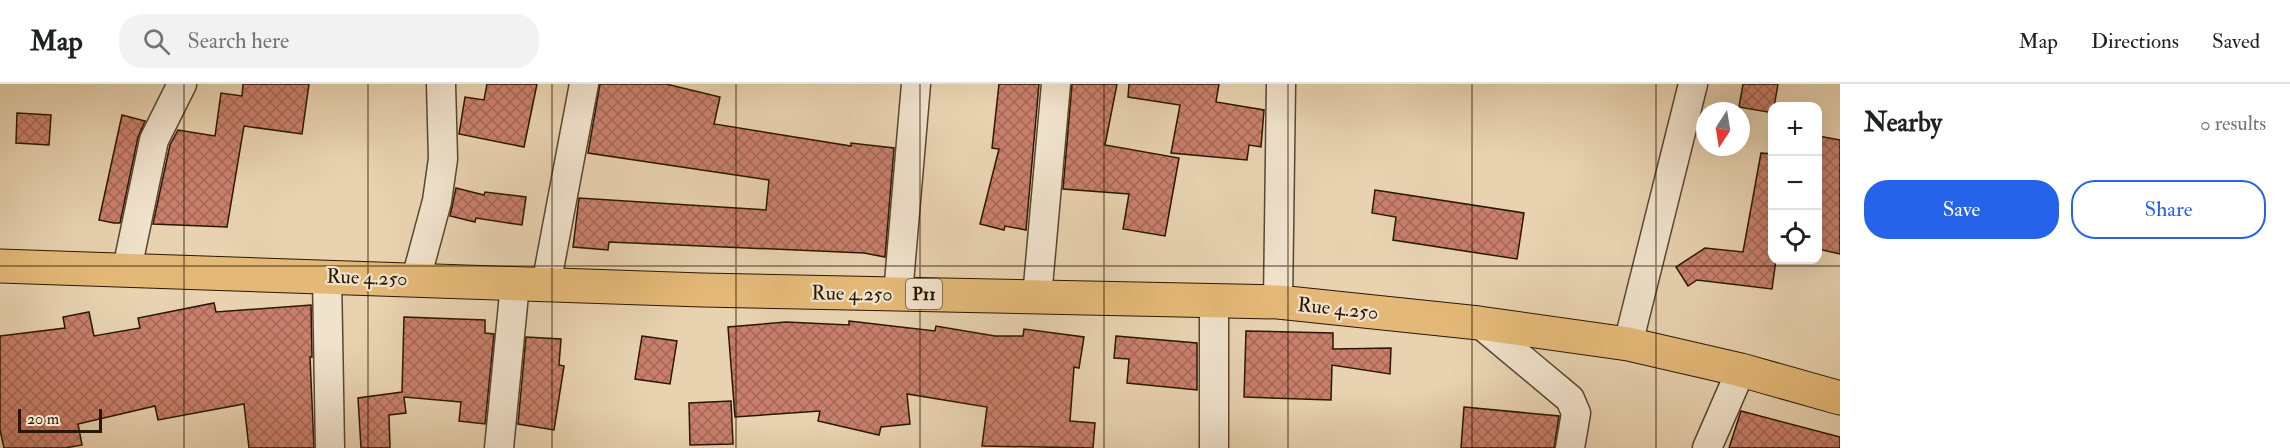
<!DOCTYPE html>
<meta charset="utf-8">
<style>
:root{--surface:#fff;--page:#f2f2f2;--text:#202124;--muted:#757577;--line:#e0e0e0;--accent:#2563eb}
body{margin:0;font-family:"IM FELL Double Pica",serif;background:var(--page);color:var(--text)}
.controls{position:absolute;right:18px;top:18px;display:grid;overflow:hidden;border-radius:12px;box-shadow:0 6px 24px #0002}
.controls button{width:54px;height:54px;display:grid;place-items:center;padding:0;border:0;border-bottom:2px solid var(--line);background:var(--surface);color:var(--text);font:30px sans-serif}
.compass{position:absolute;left:1696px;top:18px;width:54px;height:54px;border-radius:50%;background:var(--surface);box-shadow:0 6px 24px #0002;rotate:192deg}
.scale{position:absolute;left:18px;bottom:15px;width:84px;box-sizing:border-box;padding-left:6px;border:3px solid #2a1701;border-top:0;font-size:16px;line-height:21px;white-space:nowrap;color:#2a1701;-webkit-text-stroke:4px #f0e2cc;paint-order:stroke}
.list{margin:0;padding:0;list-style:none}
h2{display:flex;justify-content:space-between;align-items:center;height:78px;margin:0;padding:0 24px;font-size:26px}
h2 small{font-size:20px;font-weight:400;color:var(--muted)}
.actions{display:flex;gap:12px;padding:18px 24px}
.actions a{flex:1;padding:14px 0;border:2px solid var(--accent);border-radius:24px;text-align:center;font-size:21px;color:var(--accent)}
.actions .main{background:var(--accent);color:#fff}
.icon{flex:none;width:33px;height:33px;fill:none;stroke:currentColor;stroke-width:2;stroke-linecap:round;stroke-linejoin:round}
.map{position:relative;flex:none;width:1840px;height:364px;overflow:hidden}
header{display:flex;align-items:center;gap:36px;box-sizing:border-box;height:84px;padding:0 30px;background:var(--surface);border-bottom:2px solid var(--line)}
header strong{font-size:28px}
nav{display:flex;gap:33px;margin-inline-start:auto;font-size:21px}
.search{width:420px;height:54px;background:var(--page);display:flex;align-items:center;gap:15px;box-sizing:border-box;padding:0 21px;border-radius:24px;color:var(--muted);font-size:22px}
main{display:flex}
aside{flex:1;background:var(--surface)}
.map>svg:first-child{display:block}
.building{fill:url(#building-cross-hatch);stroke:#2a1701;stroke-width:1.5}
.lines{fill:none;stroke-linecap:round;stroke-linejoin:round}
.minor-casing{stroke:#5a462d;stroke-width:31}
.major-casing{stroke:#2a1701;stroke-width:35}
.minor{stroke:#f0e2cc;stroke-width:28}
.major{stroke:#e4b978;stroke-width:33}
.grid{fill:none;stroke:#2a1701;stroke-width:1.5;stroke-opacity:0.55}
.labels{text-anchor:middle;stroke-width:4.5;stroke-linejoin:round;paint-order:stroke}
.shield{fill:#f0e2cc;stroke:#65543e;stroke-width:1.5}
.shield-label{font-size:18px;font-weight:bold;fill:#2a1701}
.street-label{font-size:20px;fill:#2a1701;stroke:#f0e2cc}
</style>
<header>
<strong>Map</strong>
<div class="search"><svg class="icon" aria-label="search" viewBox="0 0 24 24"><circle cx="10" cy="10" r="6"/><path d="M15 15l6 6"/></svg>Search here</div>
<nav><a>Map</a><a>Directions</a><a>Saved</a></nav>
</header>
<main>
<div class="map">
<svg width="1840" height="364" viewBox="0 0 1840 364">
<defs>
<pattern id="building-cross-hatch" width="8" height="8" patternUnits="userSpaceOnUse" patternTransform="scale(1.5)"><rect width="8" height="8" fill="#c97f6b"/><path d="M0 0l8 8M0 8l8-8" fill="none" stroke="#a36756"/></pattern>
</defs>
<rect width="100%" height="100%" fill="#e8d2b0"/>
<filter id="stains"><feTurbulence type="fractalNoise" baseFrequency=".00333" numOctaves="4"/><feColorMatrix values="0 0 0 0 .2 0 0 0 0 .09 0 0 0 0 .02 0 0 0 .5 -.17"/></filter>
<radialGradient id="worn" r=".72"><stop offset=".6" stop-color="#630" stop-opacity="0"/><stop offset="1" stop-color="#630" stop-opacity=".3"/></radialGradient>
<g class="building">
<path d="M243 0H309L302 50 244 42 227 143 153 140 170 61 178 46 215 52 221 9 242 12Z"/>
<path d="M487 0H537L524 63 459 50 465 13 484 16Z"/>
<path d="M600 0H666L720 13 714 40 851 62V59L894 64 885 173 864 169 609 158 608 166 573 163 579 114 766 126 769 96 588 69Z"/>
<path d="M999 0H1039L1026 146 1005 142 1004 146 980 140 999 65 992 64Z"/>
<path d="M1072 0H1117L1105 61 1179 74 1165 152 1123 145 1129 110 1063 105Z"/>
<path d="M1129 0H1219L1216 18 1264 26 1261 63 1249 61 1247 76 1171 69 1180 21 1128 13Z"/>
<path d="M1743 0H1778L1773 29 1739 23Z"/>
<path d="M17 29 51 31 49 61 16 59Z"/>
<path d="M122 31 145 37 138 53 120 139H114L99 136Z"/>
<path d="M1818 52 1840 56V170L1818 165Z"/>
<path d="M1761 69 1773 70V176H1776L1772 205 1697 196 1688 202 1676 183 1705 164 1743 168Z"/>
<path d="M456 104 484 111 485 108 526 113 522 141 476 134 475 138 450 132Z"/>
<path d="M1375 106 1524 129 1517 175 1393 156 1396 133 1372 129Z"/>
<path d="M214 219 216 228 311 221 312 273H310L314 364H249L244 320 158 336 155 322 78 340 82 361 65 364H4L0 346V252L65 244 63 233 89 228 94 252 140 244 138 234Z"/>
<path d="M404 233 485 236V249L494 250 485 340 459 337 461 318 404 313 406 329 389 331 390 364H361L358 314 402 308Z"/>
<path d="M849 237 935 247 936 242 995 252H1023L1024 245 1084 253 1079 284 1074 283 1070 337 1095 339 1093 364 982 362 987 323 907 310 910 340 881 343 879 351 818 337 820 327 735 333 728 243 786 238 849 241Z"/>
<path d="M1246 247 1333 249V265L1391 264 1390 290 1332 281 1331 316 1244 313Z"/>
<path d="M642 252 677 257 670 300 635 295Z"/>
<path d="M1116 252 1197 259V306L1127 299 1129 275 1114 274Z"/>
<path d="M526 253 561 255 559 281 564 282 554 346 518 340Z"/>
<path d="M731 317 733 360 690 361 689 319Z"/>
<path d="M1464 323 1559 332 1554 364H1461Z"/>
<path d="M1741 327 1840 353V364H1729Z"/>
</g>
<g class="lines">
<g class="minor-casing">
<g id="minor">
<path d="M127 185 154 56 182 0"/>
<path d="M327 192 330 364"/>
<path d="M416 195 437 117 443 75 441 0"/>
<path d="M546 201 584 0"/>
<path d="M898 210 916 0"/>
<path d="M1037 213 1056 0"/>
<path d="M1278 218 1281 0"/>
<path d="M1479 239 1570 315 1576 329 1570 364"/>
<path d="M1628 260 1693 0"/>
<path d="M499 364 515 200"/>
<path d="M1214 364V216"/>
<path d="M1707 364 1741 286"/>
</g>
</g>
<g class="major-casing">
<path id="major" d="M0 182 702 206 1278 218 1479 239 1628 260 1741 286 1840 314"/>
</g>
<use href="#minor" class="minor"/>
<use href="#major" class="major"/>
</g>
<path class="grid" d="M184 0V364M368 0V364M552 0V364M736 0V364M920 0V364M1104 0V364M1288 0V364M1472 0V364M1656 0V364M0 182H1840"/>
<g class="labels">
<rect class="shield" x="906" y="195" width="36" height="30" rx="4.5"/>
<g class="shield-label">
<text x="924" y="216">P11</text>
</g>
<g class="street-label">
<text transform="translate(367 193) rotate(2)" y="7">Rue 4.250</text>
<text transform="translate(852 209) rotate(1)" y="7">Rue 4.250</text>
<text transform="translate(1338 224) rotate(6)" y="7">Rue 4.250</text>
</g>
</g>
<rect width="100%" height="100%" filter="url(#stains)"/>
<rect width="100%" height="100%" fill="url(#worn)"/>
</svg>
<div class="controls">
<button>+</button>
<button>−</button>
<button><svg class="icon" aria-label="locate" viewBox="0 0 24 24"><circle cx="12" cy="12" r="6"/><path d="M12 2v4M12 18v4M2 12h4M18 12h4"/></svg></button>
</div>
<svg class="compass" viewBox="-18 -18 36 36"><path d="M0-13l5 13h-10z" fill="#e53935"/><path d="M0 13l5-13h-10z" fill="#757577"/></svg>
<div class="scale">20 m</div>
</div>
<aside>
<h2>Nearby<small>0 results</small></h2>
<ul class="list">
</ul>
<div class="actions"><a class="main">Save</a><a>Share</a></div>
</aside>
</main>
